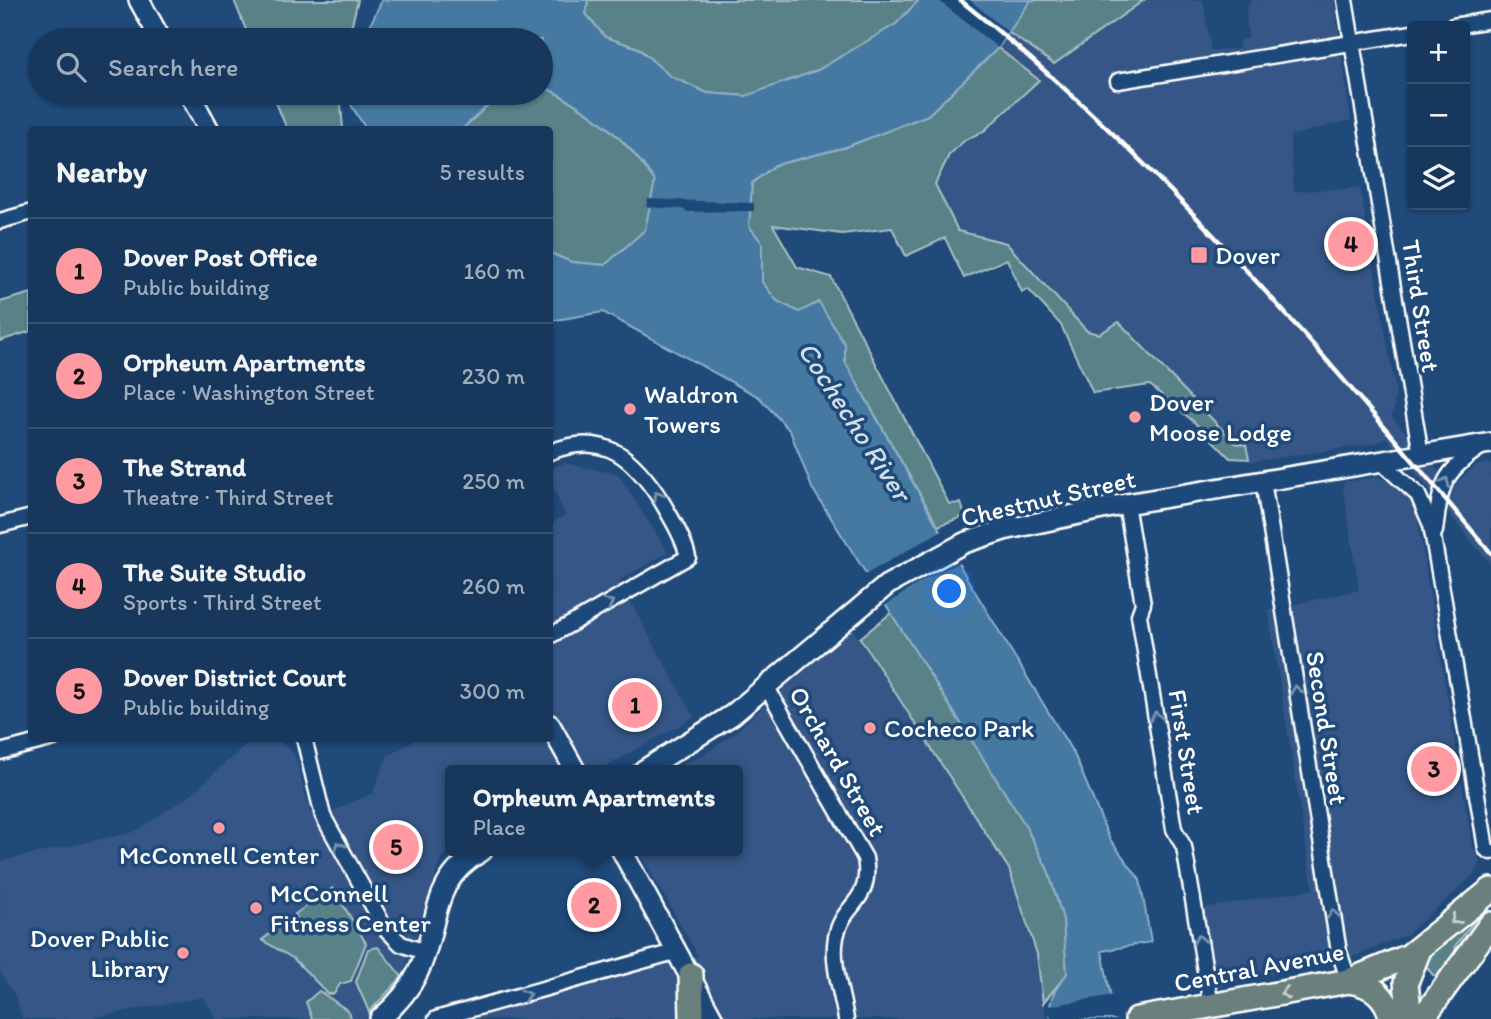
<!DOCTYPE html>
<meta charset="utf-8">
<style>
:root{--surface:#17385c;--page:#203f62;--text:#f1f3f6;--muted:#9eacbb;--line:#365272;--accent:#ff9aa2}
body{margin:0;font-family:Itim,sans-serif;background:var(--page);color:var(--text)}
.controls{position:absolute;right:21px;top:21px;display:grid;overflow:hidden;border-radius:7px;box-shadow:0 2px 5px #0004}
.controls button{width:63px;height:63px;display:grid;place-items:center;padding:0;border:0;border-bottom:2px solid var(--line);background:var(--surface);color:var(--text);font:35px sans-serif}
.you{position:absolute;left:950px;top:592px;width:24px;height:24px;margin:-18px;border:5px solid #fff;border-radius:50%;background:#1a73e8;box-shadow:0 0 0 10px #1a73e833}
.badge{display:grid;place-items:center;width:46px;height:46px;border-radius:50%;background:var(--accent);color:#111;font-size:23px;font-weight:700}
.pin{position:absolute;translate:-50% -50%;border:4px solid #fff;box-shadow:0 2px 7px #0006}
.popup{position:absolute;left:445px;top:765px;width:298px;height:91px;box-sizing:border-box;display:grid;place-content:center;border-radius:7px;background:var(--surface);filter:drop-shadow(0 2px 5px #0005);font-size:23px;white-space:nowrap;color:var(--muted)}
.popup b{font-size:26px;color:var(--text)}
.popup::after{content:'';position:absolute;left:50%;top:100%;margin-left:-14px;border:14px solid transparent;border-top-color:var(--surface)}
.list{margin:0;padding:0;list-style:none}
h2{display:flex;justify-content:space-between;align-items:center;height:91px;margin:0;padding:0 28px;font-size:30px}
h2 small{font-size:23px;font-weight:400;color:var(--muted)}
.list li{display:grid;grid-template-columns:46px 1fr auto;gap:21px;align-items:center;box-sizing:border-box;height:105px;padding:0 28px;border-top:2px solid var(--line)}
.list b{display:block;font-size:26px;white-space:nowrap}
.list p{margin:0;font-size:23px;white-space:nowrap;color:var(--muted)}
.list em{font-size:23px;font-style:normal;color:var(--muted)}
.icon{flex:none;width:38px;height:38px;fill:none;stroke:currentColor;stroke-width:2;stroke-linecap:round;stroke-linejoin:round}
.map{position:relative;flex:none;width:1491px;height:1019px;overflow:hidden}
.search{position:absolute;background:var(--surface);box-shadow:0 2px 5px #0004;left:28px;top:28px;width:525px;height:77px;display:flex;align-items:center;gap:18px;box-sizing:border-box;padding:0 24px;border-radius:38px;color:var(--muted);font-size:26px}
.panel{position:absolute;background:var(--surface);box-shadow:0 2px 5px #0004;left:28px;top:126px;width:525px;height:616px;border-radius:7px}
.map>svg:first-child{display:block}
.built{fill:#345786}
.green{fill:#588188;stroke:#acc0c4;stroke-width:2}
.water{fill:#4479a1;stroke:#8fafc7;stroke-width:2}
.pier{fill:#1f4a7a}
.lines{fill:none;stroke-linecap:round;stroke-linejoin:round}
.minor-casing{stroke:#fff;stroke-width:19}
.tertiary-casing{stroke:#fff;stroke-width:24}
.primary-casing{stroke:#fff;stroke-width:28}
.minor{stroke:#1f4a7a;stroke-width:14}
.tertiary{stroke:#1f4a7a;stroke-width:19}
.primary{stroke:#6a807d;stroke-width:23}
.rail{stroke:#fff;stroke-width:4.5}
.oneway{stroke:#7992af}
.oneway2{stroke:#cbd3d2}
.poi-dot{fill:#ff9aa2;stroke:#1f4a7a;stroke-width:2.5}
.labels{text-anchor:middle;stroke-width:7;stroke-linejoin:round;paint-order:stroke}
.poi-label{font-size:26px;fill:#fff;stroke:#1f4a7a;text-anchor:start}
.street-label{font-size:26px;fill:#fff;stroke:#1f4a7a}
.water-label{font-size:28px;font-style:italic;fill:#d0dee8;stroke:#1f4a7a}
</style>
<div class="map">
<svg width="1491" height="1019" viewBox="0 0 1491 1019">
<rect width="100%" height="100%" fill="#1f4a7a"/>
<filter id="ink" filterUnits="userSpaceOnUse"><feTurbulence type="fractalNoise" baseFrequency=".0143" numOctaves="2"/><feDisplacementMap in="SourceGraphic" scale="14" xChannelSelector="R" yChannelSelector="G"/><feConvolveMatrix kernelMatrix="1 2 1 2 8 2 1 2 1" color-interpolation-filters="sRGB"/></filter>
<g filter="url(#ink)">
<g class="built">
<path d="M1144 0H1203L1211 50 1239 49V40L1248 39 1246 9 1252 0H1334L1351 120 1290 136 1294 191 1360 188 1396 393 1392 417 1452 487 1476 465 1491 463V565L1386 437 1378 443 1250 462 1246 445 1235 443 1120 323 1099 334 1087 331 1006 243 958 231 934 184 949 155 965 139 984 131 1038 80 998 48 1008 32 1054 64Z"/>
<path d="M564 463 618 474 668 552 619 581 694 717 600 770H450V851H455L441 858 402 977 416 993 394 1019H216L204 997 83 1019H22L16 998 0 972V861L134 832 189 796 245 745 243 739H280L282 744 294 753 310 812 333 811 373 793 387 756 417 739 550 738V525L565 515 550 480V469Z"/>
<path d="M1377 477 1397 484 1409 496 1416 511 1473 849H1478L1479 863 1474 875 1408 934 1356 956 1217 987 1203 908 1313 889 1268 610 1359 590 1343 487 1344 482Z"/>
<path d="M851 627 1009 869 1037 954 1046 1019H469L698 956 639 851H738V770H666L701 757 733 734Z"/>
</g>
<g class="green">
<path d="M234 0H358L348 40H250Z"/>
<path d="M588 0H919L896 24 818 70 747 96 707 93 670 76 638 48 605 37 586 14Z"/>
<path d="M1031 0H1144L1054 64 1008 32Z"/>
<path d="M998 48 1039 80 984 131 965 140 949 155 935 184 958 231 1006 243 1087 331 1099 334 1119 322 1235 443 1246 445 1249 459 1230 458 1194 422 1150 385 1093 393 1061 325 1028 289 1022 292 1007 259 964 278 945 238 906 256 892 228 842 234 773 225 797 267 831 277 949 504 961 503 965 516 938 526 845 362V345L818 302 800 313 777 301 762 282V243L749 226 752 183 775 165 846 147 928 115Z"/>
<path d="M541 85C590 110 624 135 655 181L645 230 605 265 571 262 550 253V130H461L498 96 541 93Z"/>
<path d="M272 93H340L343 129H287Z"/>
<path d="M31 293V331L0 341V302Z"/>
<path d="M891 613 1024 823 1048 870 1063 919 1067 974 1043 1003 1037 954 1009 869 860 638Z"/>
<path d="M333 888 366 943 351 981 340 984 334 994H328L294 959 262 940 288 920 297 928 300 926 295 914Z"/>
<path d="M1483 910 1456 945 1454 962 1442 977 1433 975 1425 965 1427 955Z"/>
<path d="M378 947 402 977 369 1012 356 982 368 949Z"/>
<path d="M319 991 347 1010 352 1019H312L306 1002Z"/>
</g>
<g class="water">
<path d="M382 0H588L586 14 605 37 638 48 670 76 707 93 746 96 818 70 896 24 919 0H1031L998 48 928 115 846 147 775 165 752 183 749 226 762 243V282L777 301 799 312 819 302 845 345V362L968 580 1075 756 1109 838 1140 880 1151 942 1102 951 1115 1019H1051C1047 999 1055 989 1067 974L1063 919 1048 870 1024 823 812 488 790 431 759 397 603 312 550 321V253L571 262 605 265 645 230 655 181C624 135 590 110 541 85V40H363Z"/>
<path d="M352 93H508L498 96 461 130 366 129 351 105Z"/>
</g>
<g class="pier">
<path d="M938 0H970L1008 32 998 48Z"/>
<path d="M648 199 754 203V211L688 212 682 209 646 207Z"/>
<path d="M944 529 962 561 922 581 883 607 863 576Z"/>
<path d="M1114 995 1119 1019H1051L1048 1006Z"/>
</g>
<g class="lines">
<g class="minor-casing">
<g id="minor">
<path d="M1345 0 1421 455"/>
<path d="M1453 26 1491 20"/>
<path d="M1118 81 1412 33"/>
<path d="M0 221 32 212"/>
<path d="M550 452C605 430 634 458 662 502 672 519 684 539 688 557L550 636"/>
<path d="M1381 462 1418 495 1431 525 1483 830 1486 849 1491 852"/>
<path d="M1263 481 1339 952 1349 981"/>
<path d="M1126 504 1143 604 1139 615 1174 829 1184 847 1211 1006"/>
<path d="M0 525 32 517"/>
<path d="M1435 531C1441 486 1441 473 1481 447"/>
<path d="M766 686 865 858C873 903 842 903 836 937 831 963 842 994 846 1019"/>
<path d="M304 738 323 816 385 928 401 944 425 952"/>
<path d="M0 752 54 738"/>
<path d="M436 1019 678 951"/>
</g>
</g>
<g class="tertiary-casing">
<g id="tertiary">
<path d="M139 0 161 40"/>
<path d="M189 93 209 130"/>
<path d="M550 725 575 770"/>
<path d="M644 770 732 715 887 585 964 543 1004 530 1126 504 1491 443"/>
<path d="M622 851 713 1019"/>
<path d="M380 1019C395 1006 409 991 418 972 441 925 427 882 482 851"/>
</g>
</g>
<g class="primary-casing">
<g id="primary">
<path d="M691 975 692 1019"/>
<path d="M1349 981C1372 984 1386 995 1392 1019"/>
<path d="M1137 1019 1349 981 1409 956 1491 890"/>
<path d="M1410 1019 1406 982 1419 950"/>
<path d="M1422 1019 1491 924"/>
</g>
</g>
<use href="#minor" class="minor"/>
<use href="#tertiary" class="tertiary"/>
<use href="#primary" class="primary"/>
<path class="rail" d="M960 0C1162 159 1326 358 1491 553"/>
</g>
<defs><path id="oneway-chevron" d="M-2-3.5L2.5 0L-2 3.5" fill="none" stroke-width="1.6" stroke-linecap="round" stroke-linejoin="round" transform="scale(1.75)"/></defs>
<g class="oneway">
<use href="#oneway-chevron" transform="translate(1445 482) rotate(-64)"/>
<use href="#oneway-chevron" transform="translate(658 496) rotate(-123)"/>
<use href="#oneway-chevron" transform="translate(609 603) rotate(-29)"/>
<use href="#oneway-chevron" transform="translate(1296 690) rotate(-99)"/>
<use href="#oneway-chevron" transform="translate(1156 716) rotate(-99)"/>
<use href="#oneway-chevron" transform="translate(339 846) rotate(-119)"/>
<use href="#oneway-chevron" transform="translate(1333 914) rotate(-99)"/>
<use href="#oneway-chevron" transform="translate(1199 939) rotate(-100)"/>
<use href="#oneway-chevron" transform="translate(526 995) rotate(-16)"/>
</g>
<g class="oneway2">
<use href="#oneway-chevron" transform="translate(1455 920) rotate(140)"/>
<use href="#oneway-chevron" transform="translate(1285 993) rotate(170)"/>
</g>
</g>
<g class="poi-dot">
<rect x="1190" y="246" width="18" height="18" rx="3.5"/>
<circle cx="630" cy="409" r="7"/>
<circle cx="1135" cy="417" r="7"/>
<circle cx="870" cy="728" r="7"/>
<circle cx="219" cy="828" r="7"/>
<circle cx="256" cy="908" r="7"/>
<circle cx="183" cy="953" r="7"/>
</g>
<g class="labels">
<g class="poi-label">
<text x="1215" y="264">Dover</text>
<text x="644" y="403">Waldron<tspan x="644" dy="30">Towers</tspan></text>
<text x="1149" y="411">Dover<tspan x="1149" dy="30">Moose Lodge</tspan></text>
<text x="884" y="737">Cocheco Park</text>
<text x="219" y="864" text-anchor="middle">McConnell Center</text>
<text x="270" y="902">McConnell<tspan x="270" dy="30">Fitness Center</tspan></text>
<text x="169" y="947" text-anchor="end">Dover Public<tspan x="169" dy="30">Library</tspan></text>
</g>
<g class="street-label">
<text transform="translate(1421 306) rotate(81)" y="9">Third Street</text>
<text transform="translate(1048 498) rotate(-13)" y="9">Chestnut Street</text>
<text transform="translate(1327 728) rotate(81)" y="9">Second Street</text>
<text transform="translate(1187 752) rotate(81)" y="9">First Street</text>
<text transform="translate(838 761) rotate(60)" y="9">Orchard Street</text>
<text transform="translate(1259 967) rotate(-11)" y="9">Central Avenue</text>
</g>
<g class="water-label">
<text transform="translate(855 421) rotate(57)" y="10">Cochecho River</text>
</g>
</g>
</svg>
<div class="controls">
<button>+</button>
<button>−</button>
<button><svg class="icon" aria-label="layers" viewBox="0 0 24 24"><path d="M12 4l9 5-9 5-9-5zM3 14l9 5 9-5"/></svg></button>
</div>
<div class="you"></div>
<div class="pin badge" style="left:635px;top:705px">1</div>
<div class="pin badge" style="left:594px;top:905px">2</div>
<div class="popup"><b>Orpheum Apartments</b>Place</div>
<div class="pin badge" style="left:1434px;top:769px">3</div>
<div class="pin badge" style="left:1351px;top:244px">4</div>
<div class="pin badge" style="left:396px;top:847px">5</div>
<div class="search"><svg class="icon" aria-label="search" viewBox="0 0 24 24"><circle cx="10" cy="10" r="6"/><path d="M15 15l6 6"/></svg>Search here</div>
<section class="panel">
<h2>Nearby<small>5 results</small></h2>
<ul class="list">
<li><span class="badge">1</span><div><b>Dover Post Office</b><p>Public building</p></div><em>160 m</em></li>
<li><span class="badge">2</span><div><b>Orpheum Apartments</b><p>Place · Washington Street</p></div><em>230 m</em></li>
<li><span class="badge">3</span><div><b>The Strand</b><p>Theatre · Third Street</p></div><em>250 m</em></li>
<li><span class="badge">4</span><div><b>The Suite Studio</b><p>Sports · Third Street</p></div><em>260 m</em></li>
<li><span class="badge">5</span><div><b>Dover District Court</b><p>Public building</p></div><em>300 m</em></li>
</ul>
</section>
</div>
